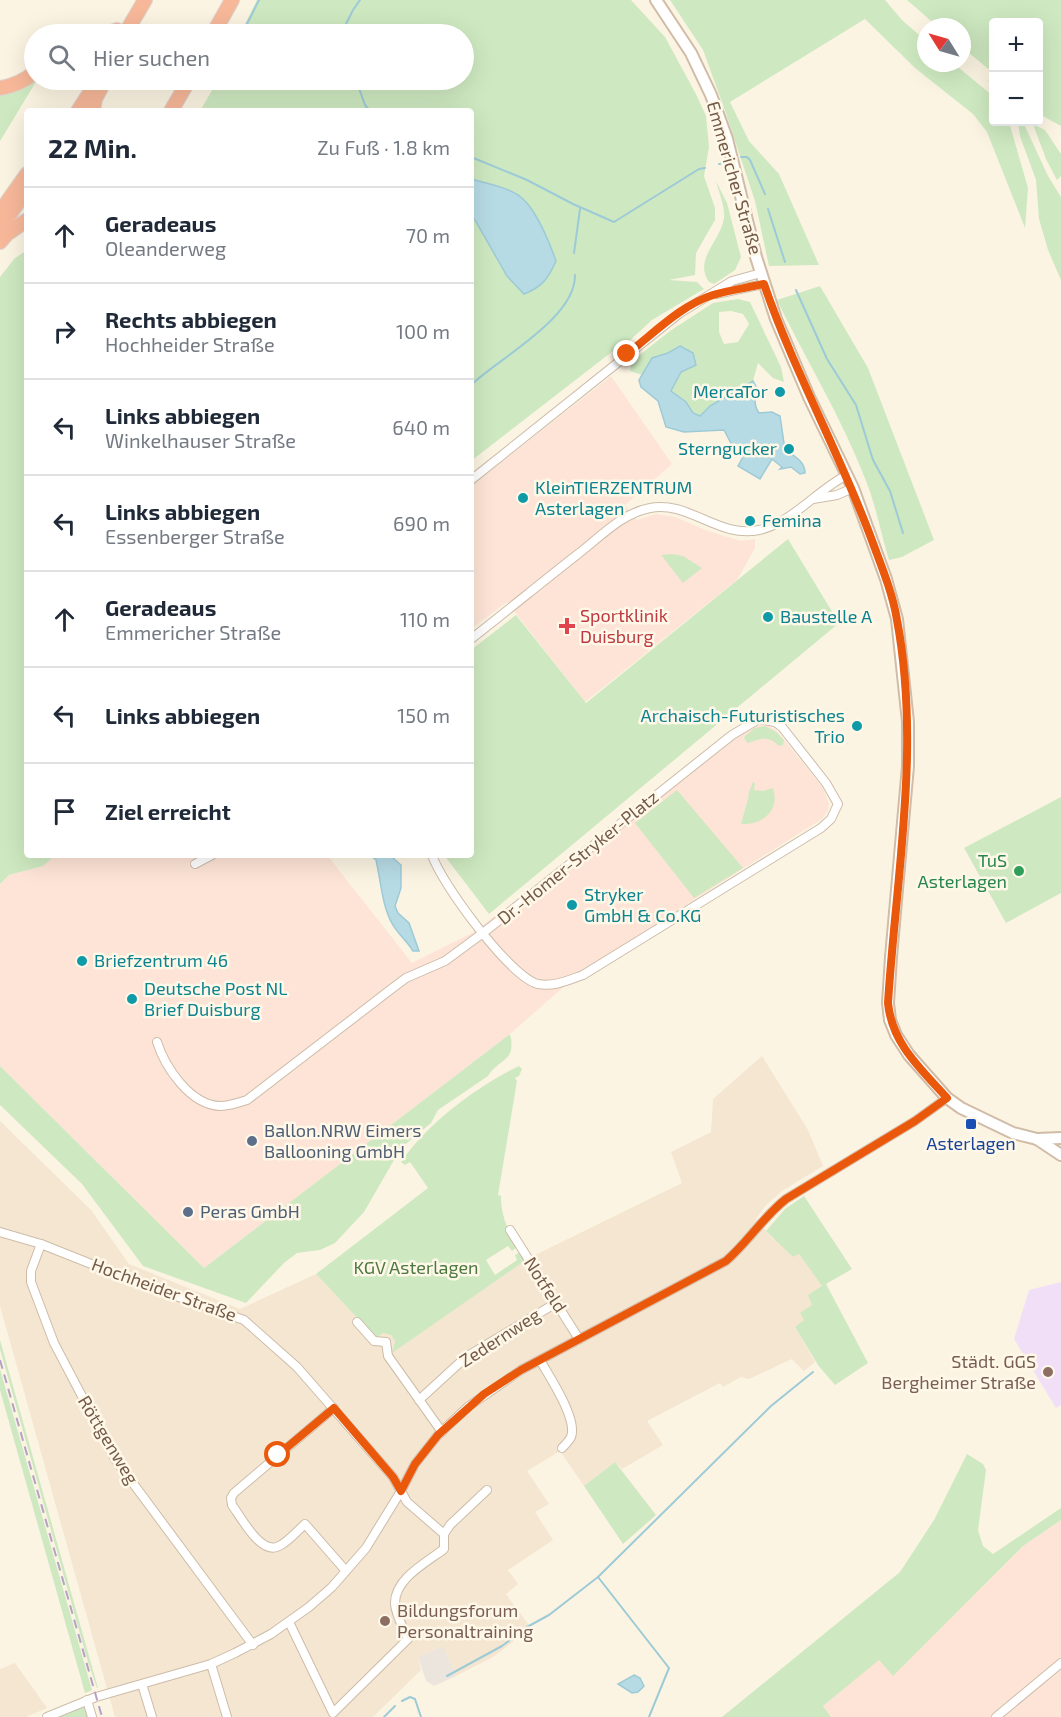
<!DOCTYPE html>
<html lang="de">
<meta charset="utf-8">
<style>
:root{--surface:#fff;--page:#f2f2f3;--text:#1f2937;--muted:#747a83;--line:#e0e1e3}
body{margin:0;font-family:"Exo 2",sans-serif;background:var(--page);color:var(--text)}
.controls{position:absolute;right:18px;top:18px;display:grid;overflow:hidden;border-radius:6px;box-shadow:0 6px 24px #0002}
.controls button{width:54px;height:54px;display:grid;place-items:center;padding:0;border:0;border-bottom:2px solid var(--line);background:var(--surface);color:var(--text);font:30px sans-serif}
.compass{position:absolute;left:917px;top:18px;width:54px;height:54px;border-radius:50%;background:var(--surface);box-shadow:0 6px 24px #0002;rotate:307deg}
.stop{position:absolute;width:18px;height:18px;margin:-14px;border:4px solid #ea580c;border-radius:50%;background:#fff}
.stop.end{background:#ea580c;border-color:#fff;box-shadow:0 2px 6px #0008}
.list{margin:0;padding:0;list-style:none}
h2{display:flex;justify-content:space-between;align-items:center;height:78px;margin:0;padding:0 24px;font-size:26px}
h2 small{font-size:20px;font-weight:400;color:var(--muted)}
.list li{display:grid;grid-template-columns:39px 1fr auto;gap:18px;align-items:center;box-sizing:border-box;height:96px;padding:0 24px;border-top:2px solid var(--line)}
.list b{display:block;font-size:22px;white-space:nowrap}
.list p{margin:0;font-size:20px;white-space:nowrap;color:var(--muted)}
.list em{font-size:20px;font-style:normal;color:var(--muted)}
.icon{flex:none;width:33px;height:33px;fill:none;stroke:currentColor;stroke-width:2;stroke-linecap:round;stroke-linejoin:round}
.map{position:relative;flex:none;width:1061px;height:1717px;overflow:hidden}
.search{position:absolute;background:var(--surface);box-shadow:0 6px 24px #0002;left:24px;top:24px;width:450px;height:66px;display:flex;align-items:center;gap:15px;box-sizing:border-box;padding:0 21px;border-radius:33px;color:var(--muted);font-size:22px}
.panel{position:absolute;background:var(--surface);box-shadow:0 6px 24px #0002;left:24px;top:108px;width:450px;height:750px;border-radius:6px}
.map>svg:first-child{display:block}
.residential{fill:#f4e6d0}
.commercial{fill:#fde4d6}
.industrial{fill:#ebe5dd}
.education{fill:#f1dff8}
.green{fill:#cee9c1;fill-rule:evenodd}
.water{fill:#b7dbe5;stroke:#9dcad7;stroke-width:1.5}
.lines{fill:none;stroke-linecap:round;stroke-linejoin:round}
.stream{stroke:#9dcad7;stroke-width:2}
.street-casing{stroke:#cdbca9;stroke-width:10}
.secondary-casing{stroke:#d0bca7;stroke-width:14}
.highway-casing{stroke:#dbd4d0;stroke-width:16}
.street{stroke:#fff;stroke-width:8}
.secondary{stroke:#fff;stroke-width:10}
.highway{stroke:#f7b899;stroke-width:14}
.rail{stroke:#b7a1c5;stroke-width:2;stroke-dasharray:9 6;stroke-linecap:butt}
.route{stroke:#ea580c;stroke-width:8}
.culture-dot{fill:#0f9aa8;stroke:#fff8e8;stroke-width:2}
.health-dot{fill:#e0444e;stroke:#fff8e8;stroke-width:2}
.leisure-dot{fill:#2e9e5b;stroke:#fff8e8;stroke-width:2}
.transit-dot{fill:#1a4fb4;stroke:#fff8e8;stroke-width:2}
.service-dot{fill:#5c6f8a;stroke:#fff8e8;stroke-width:2}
.education-dot{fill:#8d6e63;stroke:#fff8e8;stroke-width:2}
.labels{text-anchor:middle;stroke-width:5;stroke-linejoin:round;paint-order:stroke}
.street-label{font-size:18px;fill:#745b49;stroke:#fff8e8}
.culture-label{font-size:18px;fill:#0d838f;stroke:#fff8e8;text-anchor:start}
.health-label{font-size:18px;fill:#be3a42;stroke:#fff8e8;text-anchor:start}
.leisure-label{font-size:18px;fill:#27864d;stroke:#fff8e8;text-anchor:end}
.service-label{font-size:18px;fill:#4e5e75;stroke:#fff8e8;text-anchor:start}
.transit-label{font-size:18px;fill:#164399;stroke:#fff8e8}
.park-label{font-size:18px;fill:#4d7941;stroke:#fff8e8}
.education-label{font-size:18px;fill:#785e54;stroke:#fff8e8;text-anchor:end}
</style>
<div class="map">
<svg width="1061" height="1717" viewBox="0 0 1061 1717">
<rect width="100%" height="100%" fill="#fcf4e2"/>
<g class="residential">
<path d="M762 1056 808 1130 823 1166 782 1191 765 1206 756 1219 773 1239 775 1238 793 1257 799 1254 822 1286 813 1305 800 1313 804 1320 795 1327 815 1362 804 1371 792 1359 749 1379 741 1377 723 1387 720 1383 647 1421 663 1445 622 1469 615 1462 584 1486 560 1451 527 1471 549 1504 535 1512 553 1540 508 1570 518 1584 506 1594 531 1628 493 1657 456 1676 443 1646 418 1657 421 1670 373 1717H115L0 1306V1121L91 1210 129 1264 240 1309 316 1274 376 1338 383 1333 391 1335 395 1341 393 1348 525 1260 682 1183 671 1152 711 1132 713 1099Z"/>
<path d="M15 1663 47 1708 26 1717H0V1669Z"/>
</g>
<g class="commercial">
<path d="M611 376 672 464 625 505 637 520 656 514 675 517 708 531 741 541 755 539V548L737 580 585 702 507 602 471 629V486Z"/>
<path d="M761 725 769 726 778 732 823 788 829 804 828 810 822 819 584 969 510 1034 204 1268 0 1066V884L9 875 43 866 55 855H327L412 963 472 933 746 730Z"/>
<path d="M1061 1520V1717H831L823 1706 879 1659 893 1675 1023 1546Z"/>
</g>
<path class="industrial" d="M443 1646 456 1676 434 1686 426 1681 418 1657Z"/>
<path class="education" d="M1061 1282V1405L1056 1408 1014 1339 1029 1290Z"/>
<g class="green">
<path d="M257 0H631L665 37 697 96 706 116 709 147 704 176 715 208V220L696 253 695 275 669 280 697 282 704 289 652 320 627 343 613 351 471 461V111H200L218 80H464V34H240Z"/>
<path d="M670 0H885L902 20 926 41V63H953L993 96 994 122H1009L1028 188 1025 228 987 132 973 114 915 68 865 19 730 102 749 141 779 174 819 265 769 266 755 201 723 105 703 50Z"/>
<path d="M907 0H1061V126L1039 114 1038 22H994L993 84 988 81 993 73 962 47V27H938Z"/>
<path d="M37 80 5 133 0 141V91Z"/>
<path d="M1018 122H1023L1048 176 1061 197V280L1048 250 1039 219 1036 180 1020 136Z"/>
<path d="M1035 125 1045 130 1061 154V176L1057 180 1046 159 1034 127Z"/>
<path d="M716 181 727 203 741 257 735 270 714 284 709 282C693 259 721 241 724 218 725 206 719 193 716 181Z"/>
<path d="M27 250V855H55L43 866 9 875 0 884V277L14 259Z"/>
<path d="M820 286 868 368 934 540 902 557 889 560C881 534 876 506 866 481 842 418 806 360 777 300Z"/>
<path d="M738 299 750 302 781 367 784 382 773 378 758 363 753 381 710 406 700 416 693 413 686 402 671 391 681 372 680 346 668 353 652 358 642 375 630 371 632 361 670 331 713 303ZM731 311 743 314 749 324 738 342 724 344 719 332V312Z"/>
<path d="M788 539 839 623 489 914 444 855H471V650L516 615 586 703Z"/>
<path d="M672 554 683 556 702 568 683 583 661 555Z"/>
<path d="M765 726 776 732 784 740 783 745 779 746C767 735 761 739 748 743L745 740 744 737 755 728Z"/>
<path d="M753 782 755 783 754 790 763 791 773 788C780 811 763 825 741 824L749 795H748Z"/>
<path d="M677 790 743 868 694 898 635 823Z"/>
<path d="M1061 797V893L1006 923 964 848Z"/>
<path d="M510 1034C517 1062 499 1058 488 1076L438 1110 431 1123 401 1148 364 1212 335 1243 320 1250 297 1253 284 1263 246 1303 143 1266 82 1184 0 1105V1066L204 1268Z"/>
<path d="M519 1066 522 1069 519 1076 515 1078 517 1081 498 1195 501 1196C501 1216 508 1230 517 1247L512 1251 508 1246 486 1260 495 1275 517 1260 515 1255 521 1252 526 1260 392 1353 395 1341 391 1335 383 1333 376 1338 316 1274 428 1188 410 1162 405 1165 401 1162C427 1124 477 1086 519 1066Z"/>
<path d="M804 1196 852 1269 826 1284 868 1363 835 1385 818 1365 795 1327 804 1320 800 1313 812 1305 808 1295 822 1286 799 1254 793 1257 766 1231 785 1209Z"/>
<path d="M0 1340 98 1688H97L88 1662 0 1349Z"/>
<path d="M0 1369 92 1690 85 1693 0 1390Z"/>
<path d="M967 1454 983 1464 986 1470 978 1530 983 1546 993 1554 1061 1508V1520L1023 1546 893 1676 879 1660 823 1706 831 1717H722L900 1572 934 1520Z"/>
<path d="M615 1462 656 1515 623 1544 584 1486Z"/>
<path d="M80 1707 84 1708 89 1717H56Z"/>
</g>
<g class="water">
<path d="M471 179C486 183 512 188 523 199 537 212 550 244 556 261 548 279 542 287 524 294L507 276 471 213Z"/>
<path d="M680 346 693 353 696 365 681 372 671 391 686 402 693 413 700 416 710 406 753 381 758 390C755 399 753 404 759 413L772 412 780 416 785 450C794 456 805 461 805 473L800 474 791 467 780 469 782 467 772 459 760 479 738 466 745 453 742 450 734 449 724 430 684 432 666 427 658 401 641 387 639 380 652 358 668 353Z"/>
<path d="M370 855H393V858L401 865V888L395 906 398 913 409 923 419 951H413C407 941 398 934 393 925 382 907 381 881 376 860Z"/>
<path d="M634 1675 640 1678 644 1686 638 1692 632 1693 618 1684Z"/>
</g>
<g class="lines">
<g class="stream">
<path d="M242 34 259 0"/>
<path d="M341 34 353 10 360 0"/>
<path d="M356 80 365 105 370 111"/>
<path d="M471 157 527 180 573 204 614 222 699 169 705 168"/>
<path d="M741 157H747L750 160 765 194"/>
<path d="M719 164 723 163"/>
<path d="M768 209 785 262"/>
<path d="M574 253 580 209"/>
<path d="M796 290 827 359 856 405 873 460 890 491 903 533"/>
<path d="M471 385C499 358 576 318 575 275"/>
<path d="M598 1577 669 1668 649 1717"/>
<path d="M447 1676 502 1646 527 1627 549 1615 598 1577 771 1406 813 1372"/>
<path d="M402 1701 410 1697 415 1699 421 1717"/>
<path d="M384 1717 395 1706"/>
</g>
<g class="street-casing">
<g id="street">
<path d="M716 294 764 284"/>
<path d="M471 480 680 313 732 281 761 273"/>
<path d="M813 499 837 495 853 488"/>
<path d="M471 639C507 611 542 582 578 554 599 538 622 513 650 508 688 500 719 539 759 530 792 523 817 490 847 475"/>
<path d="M195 864 212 855"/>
<path d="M157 1042C165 1067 190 1105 220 1106 229 1106 238 1103 247 1100L390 990 406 978 445 961 483 933 732 735 759 719 775 722 782 727 826 783 838 804 831 819 821 828 583 975C569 980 554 987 538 984 510 977 441 883 432 855"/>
<path d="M510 1230 579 1339"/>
<path d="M0 1232 41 1244 139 1283 244 1320 297 1367 393 1477 407 1502 444 1534"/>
<path d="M41 1244 31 1271V1282L54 1343 115 1459 253 1645"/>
<path d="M357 1322 374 1341 386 1342 388 1356 442 1432"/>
<path d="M540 1360C549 1376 578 1419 571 1437 569 1441 565 1445 562 1448"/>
<path d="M419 1400 466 1357 556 1303"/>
<path d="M334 1408 234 1493 231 1498 232 1505C241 1517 261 1556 279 1546 288 1542 297 1531 305 1524L346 1571"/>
<path d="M289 1622 333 1713 408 1639C404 1629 396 1616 395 1604 394 1579 427 1562 444 1549V1534L450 1525 487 1490"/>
<path d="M211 1664 227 1717"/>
<path d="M142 1684 152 1717"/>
<path d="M87 1700 92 1717"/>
<path d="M47 1717 96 1697 211 1664 235 1653 271 1634 309 1607 332 1587 366 1548 401 1491 415 1464 438 1435 469 1406 521 1370 726 1261C748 1242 763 1217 786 1199L915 1121 947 1098"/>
<path d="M996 1717 1061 1663"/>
</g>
</g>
<g class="secondary-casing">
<g id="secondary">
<path d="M656 0 691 53 711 95 727 139 756 257 776 319 809 397 853 488 886 579 897 619 908 722V766L891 957 888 1003 890 1020 896 1035 909 1055 947 1098 961 1108 1013 1133 1037 1139 1061 1138"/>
<path d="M1037 1139 1061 1155"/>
</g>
</g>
<g class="highway-casing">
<g id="highway">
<path d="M106 34 117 30"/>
<path d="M125 34 145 0"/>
<path d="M213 34 232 0"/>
<path d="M0 88C14 86 24 81 34 73"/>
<path d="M78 111 98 80"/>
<path d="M93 111 95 99 101 88"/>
<path d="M171 111 189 80"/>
<path d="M0 212 27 174"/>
<path d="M0 228 27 190"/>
<path d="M0 242 7 234 27 220"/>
</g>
</g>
<use href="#street" class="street"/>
<use href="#secondary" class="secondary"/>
<use href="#highway" class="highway"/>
<path class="rail" d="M0 1360 102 1717"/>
</g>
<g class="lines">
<path class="route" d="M278 1455 334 1408 393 1477 401 1491 415 1464 438 1435 484 1394 521 1370 726 1261C748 1242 763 1217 786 1199L915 1121 947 1098C921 1069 892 1044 888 1003 896 876 921 747 897 620 893 595 883 570 874 546 842 457 795 374 764 284 747 288 729 290 713 295 681 305 653 334 627 354"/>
</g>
<g class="culture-dot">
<circle cx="780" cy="392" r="6"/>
<circle cx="789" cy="449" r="6"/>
<circle cx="523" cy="498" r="6"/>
<circle cx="750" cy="521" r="6"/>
<circle cx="768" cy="617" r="6"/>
<circle cx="857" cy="726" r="6"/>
<circle cx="572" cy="905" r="6"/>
<circle cx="82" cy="961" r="6"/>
<circle cx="132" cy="999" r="6"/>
</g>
<path class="health-dot" d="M564 617h6v6h6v6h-6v6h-6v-6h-6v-6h6z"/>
<circle class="leisure-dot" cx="1019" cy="871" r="6"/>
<rect class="transit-dot" x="965" y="1118" width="12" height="12" rx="3"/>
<g class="service-dot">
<circle cx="252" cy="1141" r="6"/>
<circle cx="188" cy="1212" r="6"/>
</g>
<g class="education-dot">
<circle cx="1048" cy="1372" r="6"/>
<circle cx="385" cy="1621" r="6"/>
</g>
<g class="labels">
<g class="street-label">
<text transform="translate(734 178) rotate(74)" y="6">Emmericher Straße</text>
<text transform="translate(578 858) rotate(-39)" y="6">Dr.-Homer-Stryker-Platz</text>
<text transform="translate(545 1285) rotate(57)" y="6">Notfeld</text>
<text transform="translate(164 1290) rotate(20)" y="6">Hochheider Straße</text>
<text transform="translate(500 1338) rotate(-33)" y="6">Zedernweg</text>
<text transform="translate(108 1440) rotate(59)" y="6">Röttgenweg</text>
</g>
<g class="culture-label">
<text x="768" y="398" text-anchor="end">MercaTor</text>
<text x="777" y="455" text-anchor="end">Sterngucker</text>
<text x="535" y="494">KleinTIERZENTRUM<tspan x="535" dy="21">Asterlagen</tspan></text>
<text x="762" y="527">Femina</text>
<text x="780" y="623">Baustelle A</text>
<text x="845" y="722" text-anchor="end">Archaisch-Futuristisches<tspan x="845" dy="21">Trio</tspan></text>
<text x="584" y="901">Stryker<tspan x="584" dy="21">GmbH &amp; Co.KG</tspan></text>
<text x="94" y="967">Briefzentrum 46</text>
<text x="144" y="995">Deutsche Post NL<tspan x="144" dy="21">Brief Duisburg</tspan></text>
</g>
<g class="health-label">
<text x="580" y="622">Sportklinik<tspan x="580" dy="21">Duisburg</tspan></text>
</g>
<g class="leisure-label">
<text x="1007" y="867">TuS<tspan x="1007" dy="21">Asterlagen</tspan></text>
</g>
<g class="service-label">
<text x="264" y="1137">Ballon.NRW Eimers<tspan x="264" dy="21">Ballooning GmbH</tspan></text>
<text x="200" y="1218">Peras GmbH</text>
</g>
<g class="transit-label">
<text x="971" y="1150">Asterlagen</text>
</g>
<g class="park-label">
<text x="416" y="1274">KGV Asterlagen</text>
</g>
<g class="education-label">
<text x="1036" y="1368">Städt. GGS<tspan x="1036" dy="21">Bergheimer Straße</tspan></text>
<text x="397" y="1617" text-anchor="start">Bildungsforum<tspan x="397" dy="21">Personaltraining</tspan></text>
</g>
</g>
</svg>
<div class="controls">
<button>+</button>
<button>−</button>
</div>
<svg class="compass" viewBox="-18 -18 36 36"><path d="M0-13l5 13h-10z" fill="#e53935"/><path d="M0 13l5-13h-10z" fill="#747a83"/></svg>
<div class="stop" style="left:278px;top:1455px"></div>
<div class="stop end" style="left:627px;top:354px"></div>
<div class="search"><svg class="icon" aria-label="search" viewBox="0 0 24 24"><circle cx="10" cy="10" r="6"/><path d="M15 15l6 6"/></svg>Hier suchen</div>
<section class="panel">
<h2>22 Min.<small>Zu Fuß · 1.8 km</small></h2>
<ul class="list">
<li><svg class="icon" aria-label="ahead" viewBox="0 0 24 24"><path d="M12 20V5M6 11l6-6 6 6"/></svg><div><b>Geradeaus</b><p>Oleanderweg</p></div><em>70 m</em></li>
<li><svg class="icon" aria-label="right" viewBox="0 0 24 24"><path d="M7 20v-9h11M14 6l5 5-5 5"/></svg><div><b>Rechts abbiegen</b><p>Hochheider Straße</p></div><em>100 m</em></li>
<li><svg class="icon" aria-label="left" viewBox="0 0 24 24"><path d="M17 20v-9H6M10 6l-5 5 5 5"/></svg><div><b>Links abbiegen</b><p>Winkelhauser Straße</p></div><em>640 m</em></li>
<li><svg class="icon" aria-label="left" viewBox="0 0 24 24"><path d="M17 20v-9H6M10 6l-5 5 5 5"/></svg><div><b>Links abbiegen</b><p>Essenberger Straße</p></div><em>690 m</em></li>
<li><svg class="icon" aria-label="ahead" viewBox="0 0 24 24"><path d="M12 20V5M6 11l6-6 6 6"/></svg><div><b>Geradeaus</b><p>Emmericher Straße</p></div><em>110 m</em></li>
<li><svg class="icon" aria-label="left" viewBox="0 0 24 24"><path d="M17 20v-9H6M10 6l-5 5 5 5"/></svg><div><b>Links abbiegen</b></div><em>150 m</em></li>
<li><svg class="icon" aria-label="arrive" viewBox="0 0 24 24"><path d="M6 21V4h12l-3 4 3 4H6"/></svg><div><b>Ziel erreicht</b></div></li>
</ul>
</section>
</div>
